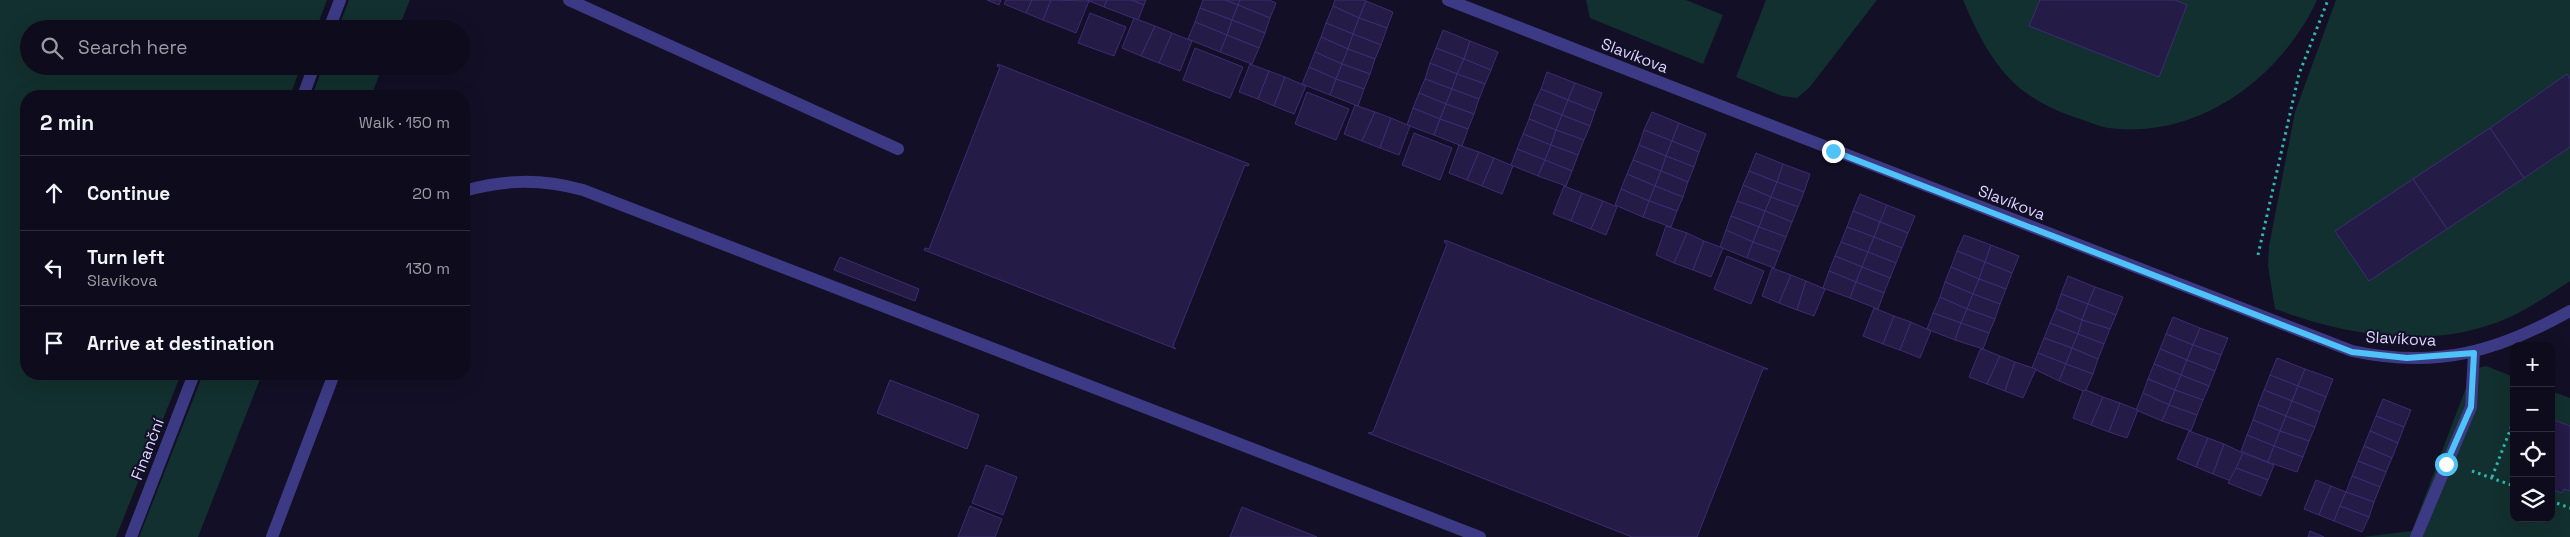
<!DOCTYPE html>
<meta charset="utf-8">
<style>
:root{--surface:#0e0b1c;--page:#1c1929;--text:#f1f3f6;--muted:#9b9ba3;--line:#2e2b3b}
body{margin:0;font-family:"Space Grotesk",sans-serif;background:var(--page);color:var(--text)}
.controls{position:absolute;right:15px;bottom:15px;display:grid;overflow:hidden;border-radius:10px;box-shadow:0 5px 20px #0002}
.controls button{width:45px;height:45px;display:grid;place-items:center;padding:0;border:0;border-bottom:1px solid var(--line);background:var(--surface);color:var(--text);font:25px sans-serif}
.stop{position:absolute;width:15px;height:15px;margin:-11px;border:4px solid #4fc3f7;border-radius:50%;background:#fff}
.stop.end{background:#4fc3f7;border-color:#fff;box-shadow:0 1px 5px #0008}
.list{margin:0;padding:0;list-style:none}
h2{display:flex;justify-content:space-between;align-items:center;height:65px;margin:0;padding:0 20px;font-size:21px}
h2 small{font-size:16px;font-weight:400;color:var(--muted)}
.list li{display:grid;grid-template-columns:32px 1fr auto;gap:15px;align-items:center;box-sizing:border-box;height:75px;padding:0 20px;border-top:1px solid var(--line)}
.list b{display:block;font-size:19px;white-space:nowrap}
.list p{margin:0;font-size:16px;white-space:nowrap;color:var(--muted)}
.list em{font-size:16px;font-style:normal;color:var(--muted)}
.icon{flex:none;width:28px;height:28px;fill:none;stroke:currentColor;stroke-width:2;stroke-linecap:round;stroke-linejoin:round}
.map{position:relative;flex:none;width:2570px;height:537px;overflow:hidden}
.search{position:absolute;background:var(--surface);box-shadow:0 5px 20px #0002;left:20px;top:20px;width:450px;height:55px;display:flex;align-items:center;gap:12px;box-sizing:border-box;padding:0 18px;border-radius:28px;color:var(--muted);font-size:19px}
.panel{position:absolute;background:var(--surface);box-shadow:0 5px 20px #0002;left:20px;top:90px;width:450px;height:290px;border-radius:20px}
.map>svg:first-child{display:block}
.green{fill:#12302f}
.building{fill:#241b47;stroke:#3b2d73}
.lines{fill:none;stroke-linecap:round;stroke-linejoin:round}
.path{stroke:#2fb8b0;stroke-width:3;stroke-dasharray:2.5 4;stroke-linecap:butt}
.lane{stroke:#3d3a85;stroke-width:12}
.street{stroke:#3d3a85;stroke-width:12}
.route{stroke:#4fc3f7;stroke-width:6}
.labels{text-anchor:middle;stroke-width:4;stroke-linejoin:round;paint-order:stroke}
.street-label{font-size:16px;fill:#d9d4ff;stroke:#130f26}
</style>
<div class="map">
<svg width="2570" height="537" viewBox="0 0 2570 537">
<rect width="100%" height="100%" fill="#130f26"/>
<g class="green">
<path d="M0 0H327L316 29H29V66H301L290 96H26V374H181L116 537H0Z"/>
<path d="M349 0H410L398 29H338Z"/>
<path d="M1586 0H1686L1723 15 1703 64 1590 18Z"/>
<path d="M1766 0H1877L1809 88 1797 98 1782 96 1736 77Z"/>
<path d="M1963 0H2040L2030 26 2159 77 2187 5 2175 0H2317C2281 78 2198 140 2109 128 2100 127 2090 122 2080 119 2057 112 2032 100 2014 83 1990 60 1976 30 1963 0Z"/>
<path d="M2336 0H2570V281C2550 294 2530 308 2508 318 2432 351 2349 336 2275 309L2268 266 2269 246 2295 112Z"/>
<path d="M323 66H383L371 96H312Z"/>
<path d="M2486 366 2514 377V518H2551V391L2570 398V537H2363L2412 531 2473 369Z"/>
<path d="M203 374H262L198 537H139Z"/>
</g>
<g class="building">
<path d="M987 0H1001L999 5Z"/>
<path d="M1006 0H1032L1026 13 1004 4Z"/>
<path d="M1032 0H1051L1043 20 1026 13Z"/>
<path d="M1051 0 1089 1 1076 33 1043 20Z"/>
<path d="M1087 0H1107L1104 7Z"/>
<path d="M1107 0H1132L1144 5 1138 20 1104 7Z"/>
<path d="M1132 0H1146L1144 5Z"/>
<path d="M1203 0H1225L1238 5 1232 20 1200 8Z"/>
<path d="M1225 0H1240L1238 5Z"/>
<path d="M1240 0H1269L1276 3 1270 18 1238 5Z"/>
<path d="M1335 0H1363L1366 1 1359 18 1333 6Z"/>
<path d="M2040 0H2175L2187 5 2159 77 2029 26Z"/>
<path d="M1366 1 1393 12 1387 28 1359 18Z"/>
<path d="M1238 5 1270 18 1265 33 1232 20Z"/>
<path d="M1333 6 1359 18 1353 34 1326 23Z"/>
<path d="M1200 8 1232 20 1227 35 1195 22Z"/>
<path d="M1090 13 1126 27 1114 56 1078 43Z"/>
<path d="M1134 18 1155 26 1141 56 1122 48Z"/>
<path d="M1359 18 1387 28 1381 45 1353 34Z"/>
<path d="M1232 20 1265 33 1259 48 1227 35Z"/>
<path d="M1195 22 1227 35 1220 52 1188 39Z"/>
<path d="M1326 23 1353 34 1348 49 1321 37Z"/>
<path d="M1155 26 1172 33 1159 63 1141 56Z"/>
<path d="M1443 30 1470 41 1464 59 1436 48Z"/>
<path d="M1172 33 1192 41 1180 71 1159 63Z"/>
<path d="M1353 34 1381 45 1375 59 1348 49Z"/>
<path d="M1227 35 1259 48 1252 64 1220 52Z"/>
<path d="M1321 37 1348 49 1342 64 1315 52Z"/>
<path d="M1470 41 1498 52 1491 70 1464 59Z"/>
<path d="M1195 48 1243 67 1230 98 1183 80Z"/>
<path d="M1436 48 1464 59 1457 74 1430 63Z"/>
<path d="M1348 49 1375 59 1370 74 1342 64Z"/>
<path d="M1315 52 1342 64 1336 79 1309 67Z"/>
<path d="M1464 59 1491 70 1485 84 1457 74Z"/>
<path d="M1430 63 1457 74 1452 89 1425 79Z"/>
<path d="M998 64 1249 164 1248 166 1245 165 1173 346 1176 349 924 250 925 248 929 249 1000 67 997 66Z"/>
<path d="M1250 64 1269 71 1258 99 1239 92Z"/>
<path d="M1342 64 1370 74 1364 89 1336 79Z"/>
<path d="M1309 67 1336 79 1330 95 1302 84Z"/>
<path d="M1269 71 1285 77 1274 106 1258 99Z"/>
<path d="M1547 72 1575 83 1568 100 1541 89Z"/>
<path d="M1457 74 1485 84 1479 99 1452 89Z"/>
<path d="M2567 74 2570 79V147L2524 178 2490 128Z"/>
<path d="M1285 77 1306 86 1294 114 1274 106Z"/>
<path d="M1336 79 1364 89 1358 106 1330 95Z"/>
<path d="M1425 79 1452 89 1446 104 1419 93Z"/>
<path d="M1575 83 1602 93 1595 111 1568 100Z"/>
<path d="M1452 89 1479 99 1474 114 1446 104Z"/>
<path d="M1541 89 1568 100 1562 115 1534 104Z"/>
<path d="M1307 92 1349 109 1336 140 1295 124Z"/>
<path d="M1419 93 1446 104 1440 119 1413 108Z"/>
<path d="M1568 100 1595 111 1590 126 1562 115Z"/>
<path d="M1446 104 1474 114 1468 129 1440 119Z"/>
<path d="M1534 104 1562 115 1556 130 1529 119Z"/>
<path d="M1355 105 1375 112 1362 141 1344 134Z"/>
<path d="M1413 108 1440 119 1434 135 1407 125Z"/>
<path d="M1375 112 1391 118 1380 148 1362 141Z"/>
<path d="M1652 112 1679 123 1672 141 1644 130Z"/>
<path d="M1562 115 1590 126 1584 140 1556 130Z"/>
<path d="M1391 118 1410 126 1399 155 1380 148Z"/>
<path d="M1440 119 1468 129 1462 146 1434 135Z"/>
<path d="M1529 119 1556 130 1551 145 1523 134Z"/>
<path d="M1679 123 1706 134 1699 152 1672 141Z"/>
<path d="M2490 128 2524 178 2447 229 2413 179Z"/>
<path d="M1556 130 1584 140 1578 155 1551 145Z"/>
<path d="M1644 130 1672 141 1666 156 1639 145Z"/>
<path d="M1414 133 1452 148 1440 180 1402 165Z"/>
<path d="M1523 134 1551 145 1545 160 1517 149Z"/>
<path d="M1672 141 1699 152 1694 167 1666 156Z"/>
<path d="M1459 145 1479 152 1467 180 1449 173Z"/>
<path d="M1551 145 1578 155 1572 171 1545 160Z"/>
<path d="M1639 145 1666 156 1661 171 1633 160Z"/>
<path d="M1517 149 1545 160 1538 176 1511 165Z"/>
<path d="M1479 152 1494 158 1482 186 1467 180Z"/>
<path d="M1756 153 1783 164 1777 182 1749 171Z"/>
<path d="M1666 156 1694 167 1688 182 1661 171Z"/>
<path d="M1494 158 1513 166 1502 194 1482 186Z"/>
<path d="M1545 160 1572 171 1566 186 1538 176Z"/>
<path d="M1633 160 1661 171 1655 186 1627 174Z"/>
<path d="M1783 164 1810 174 1804 192 1777 182Z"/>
<path d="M1661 171 1688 182 1683 197 1655 186Z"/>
<path d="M1749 171 1777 182 1771 197 1743 185Z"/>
<path d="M1627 174 1655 186 1649 201 1621 189Z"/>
<path d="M2413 179 2447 229 2369 281 2335 231Z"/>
<path d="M1777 182 1804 192 1798 207 1771 197Z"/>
<path d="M1743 185 1771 197 1765 211 1737 201Z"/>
<path d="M1564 186 1582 193 1571 221 1553 214Z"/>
<path d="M1655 186 1683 197 1677 211 1649 201Z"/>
<path d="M1621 189 1649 201 1643 217 1615 205Z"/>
<path d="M1582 193 1603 201 1591 229 1571 221Z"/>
<path d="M1860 194 1887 205 1880 222 1853 211Z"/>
<path d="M1771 197 1798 207 1792 222 1765 211Z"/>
<path d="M1603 201 1617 207 1606 235 1591 229Z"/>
<path d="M1649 201 1677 211 1671 227 1643 217Z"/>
<path d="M1737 201 1765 211 1759 227 1731 216Z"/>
<path d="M1887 205 1915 216 1908 233 1880 222Z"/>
<path d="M1765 211 1792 222 1786 237 1759 227Z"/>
<path d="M1853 211 1880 222 1874 237 1847 227Z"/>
<path d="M1731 216 1759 227 1753 242 1726 230Z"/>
<path d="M1880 222 1908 233 1902 248 1874 237Z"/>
<path d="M1666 226 1687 233 1674 263 1656 255Z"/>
<path d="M1759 227 1786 237 1780 252 1753 242Z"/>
<path d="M1847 227 1874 237 1868 252 1841 242Z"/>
<path d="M1726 230 1753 242 1747 258 1720 247Z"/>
<path d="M1687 233 1704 241 1693 270 1674 263Z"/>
<path d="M1964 235 1991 245 1985 262 1957 251Z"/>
<path d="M1874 237 1902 248 1896 263 1868 252Z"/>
<path d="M1445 240 1768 369H1763L1697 537H1632L1368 433 1373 432 1447 244 1444 242Z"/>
<path d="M1704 241 1723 248 1711 277 1693 270Z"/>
<path d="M1753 242 1780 252 1774 268 1747 258Z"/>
<path d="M1841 242 1868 252 1862 267 1835 256Z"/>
<path d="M1991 245 2019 256 2012 273 1985 262Z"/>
<path d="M1957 251 1985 262 1979 279 1951 267Z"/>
<path d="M1868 252 1896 263 1890 278 1862 267Z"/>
<path d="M1727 256 1764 271 1751 304 1714 289Z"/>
<path d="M1835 256 1862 267 1856 282 1829 271Z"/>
<path d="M840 257 919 289 915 301 834 270Z"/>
<path d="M1985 262 2012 273 2006 289 1979 279Z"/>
<path d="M1862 267 1890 278 1884 293 1856 282Z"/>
<path d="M1951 267 1979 279 1973 294 1945 282Z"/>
<path d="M1772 268 1791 275 1779 303 1762 296Z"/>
<path d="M1829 271 1856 282 1850 298 1823 288Z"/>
<path d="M1791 275 1806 281 1797 310 1779 303Z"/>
<path d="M2068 276 2095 287 2088 304 2061 294Z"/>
<path d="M1979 279 2006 289 2000 304 1973 294Z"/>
<path d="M1806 281 1825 289 1814 316 1797 310Z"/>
<path d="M1856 282 1884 293 1878 309 1850 298Z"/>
<path d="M1945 282 1973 294 1967 309 1940 297Z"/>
<path d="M2095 287 2123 297 2116 315 2088 304Z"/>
<path d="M1973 294 2000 304 1995 319 1967 309Z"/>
<path d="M2061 294 2088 304 2082 320 2056 309Z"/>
<path d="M1940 297 1967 309 1961 323 1933 313Z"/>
<path d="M2088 304 2116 315 2110 329 2082 320Z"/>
<path d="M1874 308 1894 316 1883 344 1863 336Z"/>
<path d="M1967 309 1995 319 1989 333 1961 323Z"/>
<path d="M2056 309 2082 320 2078 334 2050 323Z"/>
<path d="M1933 313 1961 323 1955 340 1927 329Z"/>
<path d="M1894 316 1911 322 1900 350 1883 344Z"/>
<path d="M2173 317 2200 328 2193 345 2166 334Z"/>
<path d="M2082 320 2110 329 2104 344 2078 334Z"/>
<path d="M1911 322 1931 331 1920 358 1900 350Z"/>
<path d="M1961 323 1989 333 1983 349 1955 340Z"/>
<path d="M2050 323 2078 334 2072 348 2044 338Z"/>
<path d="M2200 328 2228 338 2221 355 2193 345Z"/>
<path d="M2078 334 2104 344 2098 359 2072 348Z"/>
<path d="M2166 334 2193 345 2187 360 2160 349Z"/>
<path d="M2044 338 2072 348 2066 364 2038 353Z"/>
<path d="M2193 345 2221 355 2215 371 2187 360Z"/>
<path d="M2072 348 2098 359 2093 374 2066 364Z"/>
<path d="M1983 349 2000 356 1987 384 1969 377 1980 350Z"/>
<path d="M2160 349 2187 360 2181 375 2154 364Z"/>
<path d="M2038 353 2066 364 2059 381 2032 368Z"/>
<path d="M2000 356 2015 362 2005 391 1987 384Z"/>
<path d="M2277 358 2305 369 2298 386 2270 375Z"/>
<path d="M2187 360 2215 371 2209 386 2181 375Z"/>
<path d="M2015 362 2036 369 2023 398 2005 391Z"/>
<path d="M2066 364 2093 374 2086 390 2083 391 2059 381Z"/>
<path d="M2154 364 2181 375 2175 390 2148 379Z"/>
<path d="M2305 369 2333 379 2326 397 2298 386Z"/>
<path d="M2181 375 2209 386 2203 400 2175 390Z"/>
<path d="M2270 375 2298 386 2292 401 2264 390Z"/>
<path d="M2148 379 2175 390 2169 405 2143 393Z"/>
<path d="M890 380 979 415 967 449 877 413Z"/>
<path d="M2298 386 2326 397 2320 412 2292 401Z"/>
<path d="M2086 390 2103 397 2091 425 2073 418 2083 391Z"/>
<path d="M2175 390 2203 400 2197 415 2169 405Z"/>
<path d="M2264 390 2292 401 2286 416 2258 405Z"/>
<path d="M2143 393 2169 405 2162 421 2136 410Z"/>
<path d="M2103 397 2120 403 2109 432 2091 425Z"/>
<path d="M2383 399 2411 410 2404 427 2376 416Z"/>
<path d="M2292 401 2320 412 2315 427 2286 416Z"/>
<path d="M2120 403 2138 410 2127 438 2109 432Z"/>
<path d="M2169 405 2197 415 2191 431 2162 421Z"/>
<path d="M2258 405 2286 416 2280 431 2253 420Z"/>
<path d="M2286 416 2315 427 2309 441 2280 431Z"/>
<path d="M2376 416 2404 427 2398 443 2370 431Z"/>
<path d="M2551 419 2570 426V491L2564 489 2562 493 2551 489Z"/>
<path d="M2253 420 2280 431 2274 446 2247 435Z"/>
<path d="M2189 431 2208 438 2196 467 2177 459Z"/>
<path d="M2280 431 2309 441 2303 457 2274 446Z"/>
<path d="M2370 431 2398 443 2392 458 2364 446Z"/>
<path d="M2247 435 2274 446 2268 462 2241 451Z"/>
<path d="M2208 438 2224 444 2213 474 2196 467Z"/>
<path d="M2224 444 2243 453 2231 481 2213 474Z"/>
<path d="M2274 446 2303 457 2297 472 2268 462Z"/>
<path d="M2364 446 2392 458 2386 472 2358 461Z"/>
<path d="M2243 453 2274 465 2268 480 2236 468Z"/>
<path d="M2358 461 2386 472 2380 487 2352 476Z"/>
<path d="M986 465 1017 477 1003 515 972 503Z"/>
<path d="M2236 468 2268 480 2261 496 2228 483Z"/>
<path d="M2352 476 2380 487 2374 502 2346 492Z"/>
<path d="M2316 480 2331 486 2319 515 2304 509Z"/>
<path d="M2331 486 2346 492 2334 521 2319 515Z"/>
<path d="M2346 492 2374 502 2369 517 2340 506Z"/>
<path d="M970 506 1002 519 995 537H958Z"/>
<path d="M2340 506 2369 517 2362 532 2334 521Z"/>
<path d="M1242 507 1317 537H1230Z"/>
<path d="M2310 531 2324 537H2308Z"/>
</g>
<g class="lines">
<g class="path">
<path d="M2258 255 2299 74 2328 0"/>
<path d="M2472 471 2514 486"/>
<path d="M2492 477 2514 420"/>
<path d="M2551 501 2570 508"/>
</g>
<g class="lane">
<path d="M569 0 898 149"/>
<path d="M464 191C505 179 542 179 583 190L1480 537"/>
<path d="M272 537 334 374"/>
<path d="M2416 537 2471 407 2474 353"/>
</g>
<g class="street">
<path d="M1448 0 2352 351C2436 369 2497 352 2570 311"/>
<path d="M329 29 340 0"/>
<path d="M303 96 314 66"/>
<path d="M131 537 194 374"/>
</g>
</g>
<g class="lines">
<path class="route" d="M1833 151 2352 352 2407 358 2474 353 2471 407 2446 464"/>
</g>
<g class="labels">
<g class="street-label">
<text transform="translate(1635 55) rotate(21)" y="6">Slavíkova</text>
<text transform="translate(2012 202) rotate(21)" y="6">Slavíkova</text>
<text transform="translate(2401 338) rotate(3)" y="6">Slavíkova</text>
<text transform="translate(147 449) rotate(-69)" y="6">Finanční</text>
</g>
</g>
</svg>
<div class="controls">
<button>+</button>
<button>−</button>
<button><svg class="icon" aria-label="locate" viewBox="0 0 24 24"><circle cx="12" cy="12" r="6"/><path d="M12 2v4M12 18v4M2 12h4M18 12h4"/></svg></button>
<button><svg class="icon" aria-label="layers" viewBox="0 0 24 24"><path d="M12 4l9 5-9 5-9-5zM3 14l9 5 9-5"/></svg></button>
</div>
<div class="stop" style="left:2446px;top:464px"></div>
<div class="stop end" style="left:1833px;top:151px"></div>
<div class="search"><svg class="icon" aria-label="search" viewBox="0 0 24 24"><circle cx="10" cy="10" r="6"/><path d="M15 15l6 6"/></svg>Search here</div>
<section class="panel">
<h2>2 min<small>Walk · 150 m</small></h2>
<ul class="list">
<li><svg class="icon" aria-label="ahead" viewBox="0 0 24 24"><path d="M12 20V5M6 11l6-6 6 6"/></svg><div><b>Continue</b></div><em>20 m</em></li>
<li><svg class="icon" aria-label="left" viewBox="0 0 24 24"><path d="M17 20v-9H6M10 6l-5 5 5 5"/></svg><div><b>Turn left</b><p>Slavíkova</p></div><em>130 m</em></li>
<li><svg class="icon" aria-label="arrive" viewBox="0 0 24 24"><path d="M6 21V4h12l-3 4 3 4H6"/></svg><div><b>Arrive at destination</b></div></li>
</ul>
</section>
</div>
